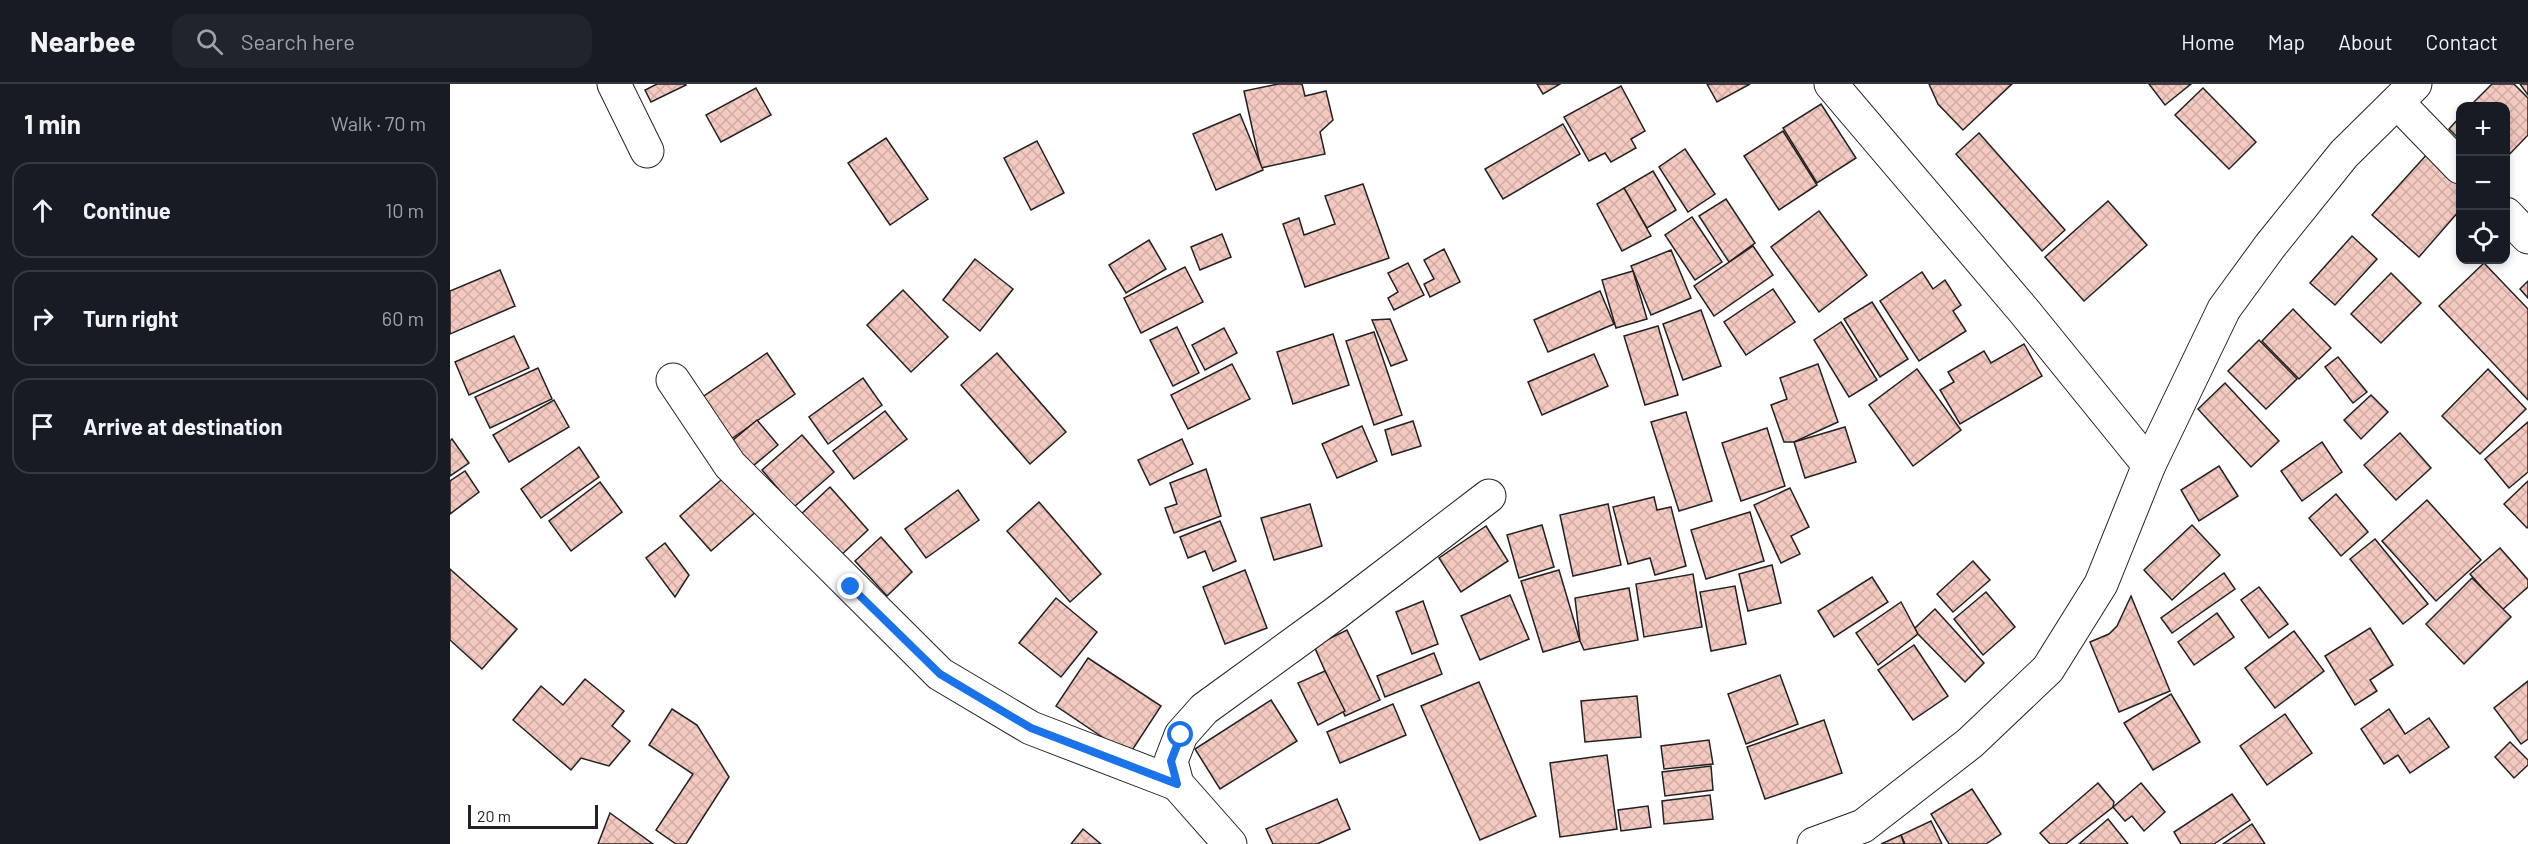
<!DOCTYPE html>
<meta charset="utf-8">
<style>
:root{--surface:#171b24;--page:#20242c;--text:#f1f3f6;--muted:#9ea1a6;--line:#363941}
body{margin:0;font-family:Barlow,sans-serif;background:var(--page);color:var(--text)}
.controls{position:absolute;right:18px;top:18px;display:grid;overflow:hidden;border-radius:12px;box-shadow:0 3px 9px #0003}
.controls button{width:54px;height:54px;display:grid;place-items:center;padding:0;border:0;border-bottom:2px solid var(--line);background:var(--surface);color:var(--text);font:30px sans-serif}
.scale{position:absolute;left:18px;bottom:15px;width:130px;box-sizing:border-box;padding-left:6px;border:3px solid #222;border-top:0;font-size:16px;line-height:21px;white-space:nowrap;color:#222;-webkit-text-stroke:4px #fff;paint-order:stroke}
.stop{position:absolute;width:18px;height:18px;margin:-14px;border:4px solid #1a73e8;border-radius:50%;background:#fff}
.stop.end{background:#1a73e8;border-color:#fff;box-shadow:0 2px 6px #0008}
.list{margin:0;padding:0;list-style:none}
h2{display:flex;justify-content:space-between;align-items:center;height:78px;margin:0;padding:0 24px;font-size:26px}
h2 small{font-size:20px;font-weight:400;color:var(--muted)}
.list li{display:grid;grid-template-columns:39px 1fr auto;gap:18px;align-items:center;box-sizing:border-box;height:96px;margin:0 12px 12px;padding:0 12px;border:2px solid var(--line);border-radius:18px}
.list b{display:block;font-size:22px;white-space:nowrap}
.list em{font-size:20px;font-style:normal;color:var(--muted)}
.icon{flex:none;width:33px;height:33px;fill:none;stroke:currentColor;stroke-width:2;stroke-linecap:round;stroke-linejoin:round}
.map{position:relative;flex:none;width:2078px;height:760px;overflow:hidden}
header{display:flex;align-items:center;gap:36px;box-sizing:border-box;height:84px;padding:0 30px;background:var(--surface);border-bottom:2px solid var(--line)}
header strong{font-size:28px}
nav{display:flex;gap:33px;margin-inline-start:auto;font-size:21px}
.search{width:420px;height:54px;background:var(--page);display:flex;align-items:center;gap:15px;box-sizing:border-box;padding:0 21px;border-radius:18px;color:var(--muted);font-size:22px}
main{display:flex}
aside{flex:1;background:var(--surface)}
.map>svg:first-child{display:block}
.building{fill:url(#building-cross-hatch);stroke:#222;stroke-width:1.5}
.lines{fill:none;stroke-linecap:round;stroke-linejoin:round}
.street-casing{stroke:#222;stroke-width:35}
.street{stroke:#fff;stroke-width:33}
.route{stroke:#1a73e8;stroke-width:8}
</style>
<header>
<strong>Nearbee</strong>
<div class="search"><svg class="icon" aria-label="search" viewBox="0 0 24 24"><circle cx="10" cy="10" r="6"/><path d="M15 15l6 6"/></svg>Search here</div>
<nav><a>Home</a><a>Map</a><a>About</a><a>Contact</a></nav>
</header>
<main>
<aside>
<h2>1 min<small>Walk · 70 m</small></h2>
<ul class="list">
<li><svg class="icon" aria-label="ahead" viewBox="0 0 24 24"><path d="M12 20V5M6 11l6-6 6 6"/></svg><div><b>Continue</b></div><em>10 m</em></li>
<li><svg class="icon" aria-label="right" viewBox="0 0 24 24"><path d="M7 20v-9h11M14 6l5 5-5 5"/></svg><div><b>Turn right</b></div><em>60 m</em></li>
<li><svg class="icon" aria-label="arrive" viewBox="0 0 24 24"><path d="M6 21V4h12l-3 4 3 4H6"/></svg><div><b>Arrive at destination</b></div></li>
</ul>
</aside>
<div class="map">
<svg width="2078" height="760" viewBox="0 0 2078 760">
<defs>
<pattern id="building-cross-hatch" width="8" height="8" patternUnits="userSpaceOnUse" patternTransform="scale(1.5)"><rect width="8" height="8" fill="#f3c9c0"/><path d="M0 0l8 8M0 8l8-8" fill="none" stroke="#d0aca5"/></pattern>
</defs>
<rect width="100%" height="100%" fill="#fff"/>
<g class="building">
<path d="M207 0H235L236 1 201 18 195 6Z"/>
<path d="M828 0H852L855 12 876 7 883 36 870 48 875 70 811 84 794 7Z"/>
<path d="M1087 0H1110L1093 10Z"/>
<path d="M1257 0H1300L1267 18Z"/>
<path d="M1479 0H1562L1513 46 1488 20Z"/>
<path d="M1699 0H1741L1715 21Z"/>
<path d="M2042 0H2064L2078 14V51L2056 74V22H2020Z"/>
<path d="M2070 0H2078V11Z"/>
<path d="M1171 2 1195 47 1181 55 1186 64 1161 78 1155 69 1139 77 1114 33Z"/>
<path d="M306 4 321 31 271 58 256 31Z"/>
<path d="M1753 4 1806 58 1779 85 1725 31Z"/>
<path d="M1371 20 1406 74 1367 99 1333 44Z"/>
<path d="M790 30 813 86 766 106 743 50Z"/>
<path d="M2010 33V56L1999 45Z"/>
<path d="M1113 40 1130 70 1053 115 1035 85Z"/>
<path d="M1333 47 1367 101 1329 126 1294 72Z"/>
<path d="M1529 49 1615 146 1592 167 1506 70Z"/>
<path d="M436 54 478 115 440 141 398 79Z"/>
<path d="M587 57 614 109 581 126 554 74Z"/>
<path d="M1235 65 1265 110 1238 128 1209 83Z"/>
<path d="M1979 68 2010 97V126L1969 173 1922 131Z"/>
<path d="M1203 87 1226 126 1197 144 1174 104Z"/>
<path d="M913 100 939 174 855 203 833 140 849 134 854 151 885 140 875 112Z"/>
<path d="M1174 104 1201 152 1172 167 1147 120Z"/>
<path d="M1276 115 1305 159 1279 178 1249 132Z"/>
<path d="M1658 117 1697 161 1634 217 1595 173Z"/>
<path d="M1369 127 1417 191 1369 228 1321 163Z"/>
<path d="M1242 133 1272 178 1245 196 1215 151Z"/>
<path d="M772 150 781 173 750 186 741 163Z"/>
<path d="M1902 152 1927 175 1885 221 1860 199Z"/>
<path d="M699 156 716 185 676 209 659 181Z"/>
<path d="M1303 162 1323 191 1264 232 1244 202Z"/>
<path d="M994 165 1010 198 980 213 974 200 984 195 974 176Z"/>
<path d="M1221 166 1241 214 1201 231 1181 182Z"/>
<path d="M525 175 563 205 530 247 493 216Z"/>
<path d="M958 179 974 211 944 226 938 214 948 208 938 189Z"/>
<path d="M2034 179 2078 225V316L1989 222Z"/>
<path d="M735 183 753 218 691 249 674 214Z"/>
<path d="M50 186 65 222 0 250V207Z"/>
<path d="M1183 187 1197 235 1166 244 1152 196Z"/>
<path d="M1472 188 1483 205 1495 196 1511 221 1503 227 1516 247 1469 277 1430 217Z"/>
<path d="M1941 189 1971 219 1931 259 1901 230Z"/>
<path d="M2078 197V214L2070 205Z"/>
<path d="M1323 205 1345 238 1296 271 1274 238Z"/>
<path d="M453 206 498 253 461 288 417 241Z"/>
<path d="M1150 207 1164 240 1098 268 1084 236Z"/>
<path d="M1422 218 1458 275 1430 293 1394 235Z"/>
<path d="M1843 225 1881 264 1849 295 1812 257Z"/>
<path d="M1251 226 1271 282 1233 296 1213 240Z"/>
<path d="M940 235 957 276 941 282 922 236Z"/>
<path d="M1391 238 1427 296 1399 313 1364 256Z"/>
<path d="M1208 242 1228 311 1195 321 1174 252Z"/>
<path d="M727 243 749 289 723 302 700 256Z"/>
<path d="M774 244 787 269 755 286 742 261Z"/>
<path d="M924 248 952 331 924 341 896 257Z"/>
<path d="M883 250 899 301 843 320 827 268Z"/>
<path d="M64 252 79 284 19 311 5 278Z"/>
<path d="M1809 256 1847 295 1816 325 1778 287Z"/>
<path d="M1574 260 1592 292 1510 340 1490 306 1504 298 1498 288 1534 267 1541 279Z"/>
<path d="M317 269 345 310 280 356 251 314Z"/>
<path d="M547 269 616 348 580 380 511 301Z"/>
<path d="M1144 270 1158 302 1092 331 1078 298Z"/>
<path d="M1888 273 1917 308 1903 319 1875 283Z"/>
<path d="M782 280 800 315 738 345 721 311Z"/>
<path d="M1368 280 1388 338 1344 358H1334L1321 321 1337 315 1330 294Z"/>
<path d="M88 284 102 315 40 344 25 313Z"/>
<path d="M1467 285 1511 346 1463 382 1419 321Z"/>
<path d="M2038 285 2076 325 2030 370 1992 332Z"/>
<path d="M413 294 432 321 378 360 359 333Z"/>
<path d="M1775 299 1829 357 1801 383 1748 325Z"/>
<path d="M1921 311 1938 328 1911 355 1894 336Z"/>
<path d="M104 316 119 343 59 378 43 351Z"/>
<path d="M435 327 457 355 404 395 383 367Z"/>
<path d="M1236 328 1262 417 1229 427 1201 338Z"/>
<path d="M307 336 328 361 297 387 276 362Z"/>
<path d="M963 337 971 362 942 371 935 346Z"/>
<path d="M2078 338V388L2059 404 2035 375Z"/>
<path d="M912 342 927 377 887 394 872 360Z"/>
<path d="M1395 343 1406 378 1355 394 1344 358Z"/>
<path d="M1317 344 1335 402 1291 417 1272 359Z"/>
<path d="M1950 349 1981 384 1946 416 1914 381Z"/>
<path d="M352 351 384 388 344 423 312 386Z"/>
<path d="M2 355 19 379 0 392V357Z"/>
<path d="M732 355 743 380 700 401 688 376Z"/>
<path d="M1872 358 1892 388 1852 417 1831 387Z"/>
<path d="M129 363 149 393 91 434 71 405Z"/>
<path d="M1769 382 1788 412 1749 437 1731 406Z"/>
<path d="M756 385 771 432 724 449 715 424 727 420 720 399Z"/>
<path d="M15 387 29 408 0 430V397Z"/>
<path d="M278 390 308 426 261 467 230 432Z"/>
<path d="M2078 397V443L2077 444 2054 420Z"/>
<path d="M150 398 172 428 121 467 99 437Z"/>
<path d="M380 403 418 446 387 475 349 432Z"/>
<path d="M1340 404 1359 443 1341 452 1350 470 1331 479 1304 421Z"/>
<path d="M508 406 529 436 476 474 455 445Z"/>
<path d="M1886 410 1918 448 1891 472 1859 434Z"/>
<path d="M1204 413 1207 426 1221 423 1236 482 1205 491 1200 474 1178 480 1163 423Z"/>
<path d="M1977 416 2031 476 1986 517 1932 457Z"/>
<path d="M589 418 651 490 620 518 557 447Z"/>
<path d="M860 420 872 462 824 476 811 434Z"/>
<path d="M1158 420 1171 481 1123 492 1110 431Z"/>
<path d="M1300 428 1314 477 1256 495 1241 446Z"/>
<path d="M770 437 786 477 763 487 755 467 738 474 730 453Z"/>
<path d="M1092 441 1104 483 1069 494 1057 451Z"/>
<path d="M1742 441 1770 471 1722 516 1694 486Z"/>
<path d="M1036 442 1058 477 1011 508 989 474Z"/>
<path d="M431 453 462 488 437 512 405 477Z"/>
<path d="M1925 455 1978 520 1953 540 1900 475Z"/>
<path d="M215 459 239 491 225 513 196 474Z"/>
<path d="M2050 464 2078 496V503L2052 526 2020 490Z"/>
<path d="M1523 477 1540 496 1503 528 1487 510Z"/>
<path d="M1322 481 1331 519 1298 527 1289 490Z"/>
<path d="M0 485 67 545 32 585 0 556Z"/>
<path d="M795 486 817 544 775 560 753 503Z"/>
<path d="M1109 486 1130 557 1093 568 1071 497Z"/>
<path d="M1774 489 1785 505 1722 549 1711 534Z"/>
<path d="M1243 490 1252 543 1194 553 1186 500Z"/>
<path d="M1422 493 1438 518 1384 553 1368 527Z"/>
<path d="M2022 494 2061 533 2014 580 1976 540Z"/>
<path d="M1285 502 1296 560 1261 567 1250 508Z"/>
<path d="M1809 503 1838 540 1819 554 1791 516Z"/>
<path d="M1179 504 1188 556 1134 566 1130 557 1125 514Z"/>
<path d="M1536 508 1565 543 1533 571 1504 535Z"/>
<path d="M1060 511 1079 555 1030 576 1011 532Z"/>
<path d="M1681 512 1720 607 1669 628 1640 558 1659 550 1667 542Z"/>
<path d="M606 514 647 548 611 593 569 559Z"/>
<path d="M973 517 988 560 962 570 946 528Z"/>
<path d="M1451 518 1468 550 1428 581 1406 549Z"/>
<path d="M1485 525 1534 579 1515 598 1468 550 1465 544Z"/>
<path d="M1767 529 1784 553 1744 581 1728 558Z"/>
<path d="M1920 544 1943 581 1920 596 1927 607 1905 621 1875 572Z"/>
<path d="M897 546 930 616 895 632 864 562Z"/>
<path d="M1844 547 1874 587 1825 624 1795 584Z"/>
<path d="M1464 561 1498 612 1463 636 1428 586Z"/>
<path d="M984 569 992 590 935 613 927 592Z"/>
<path d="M638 574 711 622 679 671 606 622Z"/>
<path d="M875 587 895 627 868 641 848 599Z"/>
<path d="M1330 591 1348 640 1296 660 1278 610Z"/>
<path d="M135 595 174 627 162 642 180 657 159 682 131 674 121 686 63 636 91 602 113 621Z"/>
<path d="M2078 597V655L2071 660 2044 624Z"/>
<path d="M1029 598 1086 732 1030 756 971 622Z"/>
<path d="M1721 610 1750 658 1703 686 1674 639Z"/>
<path d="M1187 612 1191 653 1135 658 1131 617Z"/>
<path d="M821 616 847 657 770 705 745 665Z"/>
<path d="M943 620 956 651 890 679 877 648Z"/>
<path d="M222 625 247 641 279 693 236 760H226L206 746 243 690 199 661Z"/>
<path d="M1939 625 1955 650 1979 634 1999 663 1960 689 1948 671 1934 680 1911 645Z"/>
<path d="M1835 630 1862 669 1817 701 1790 662Z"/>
<path d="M1374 636 1392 689 1315 715 1297 663Z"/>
<path d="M1259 656 1263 680 1214 685 1211 662Z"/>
<path d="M2060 658 2078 676V681L2064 694 2045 673Z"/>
<path d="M1157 671 1167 745 1110 753 1100 679Z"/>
<path d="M1261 682 1263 706 1215 712 1212 688Z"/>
<path d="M1648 699 1664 718 1663 723 1616 760H1600L1590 749Z"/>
<path d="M1691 699 1715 728 1694 747 1682 732 1675 737 1663 723Z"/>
<path d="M1522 705 1551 750 1536 760H1499L1481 730Z"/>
<path d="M1782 710 1800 736 1764 760H1731L1724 748Z"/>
<path d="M1260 711 1263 735 1214 740 1212 717Z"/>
<path d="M887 715 900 745 867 760H823L816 745Z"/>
<path d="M1198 722 1201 743 1171 747 1168 726Z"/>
<path d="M160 729 203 760H148Z"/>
<path d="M1658 735 1678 760H1629Z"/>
<path d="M1481 737 1492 760H1455L1451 751Z"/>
<path d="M1802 740 1815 760H1773Z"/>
<path d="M633 745 651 760H621Z"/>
<path d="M1451 751 1454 760H1431Z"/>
</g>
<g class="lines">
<g class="street-casing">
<g id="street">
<path d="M164 0 197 67"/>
<path d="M1381 0 1574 227 1699 381"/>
<path d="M1947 18 2010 83"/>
<path d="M2056 130 2078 153"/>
<path d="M223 296 280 381 490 590 581 644 727 700"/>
<path d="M780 760 727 700 721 677 731 651 754 625 886 529 1039 412"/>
<path d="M1364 760 1413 742 1520 659 1598 585 1651 500 1699 381 1774 225 1820 162 1894 70 1965 0"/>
</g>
</g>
<use href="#street" class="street"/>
</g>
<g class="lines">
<path class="route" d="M401 503 490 590 581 644 727 700 721 677 731 651"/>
</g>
</svg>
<div class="controls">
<button>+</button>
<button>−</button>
<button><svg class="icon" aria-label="locate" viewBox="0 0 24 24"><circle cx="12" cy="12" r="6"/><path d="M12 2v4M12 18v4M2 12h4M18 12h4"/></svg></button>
</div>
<div class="scale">20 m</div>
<div class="stop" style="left:731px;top:651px"></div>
<div class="stop end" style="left:401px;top:503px"></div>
</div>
</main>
